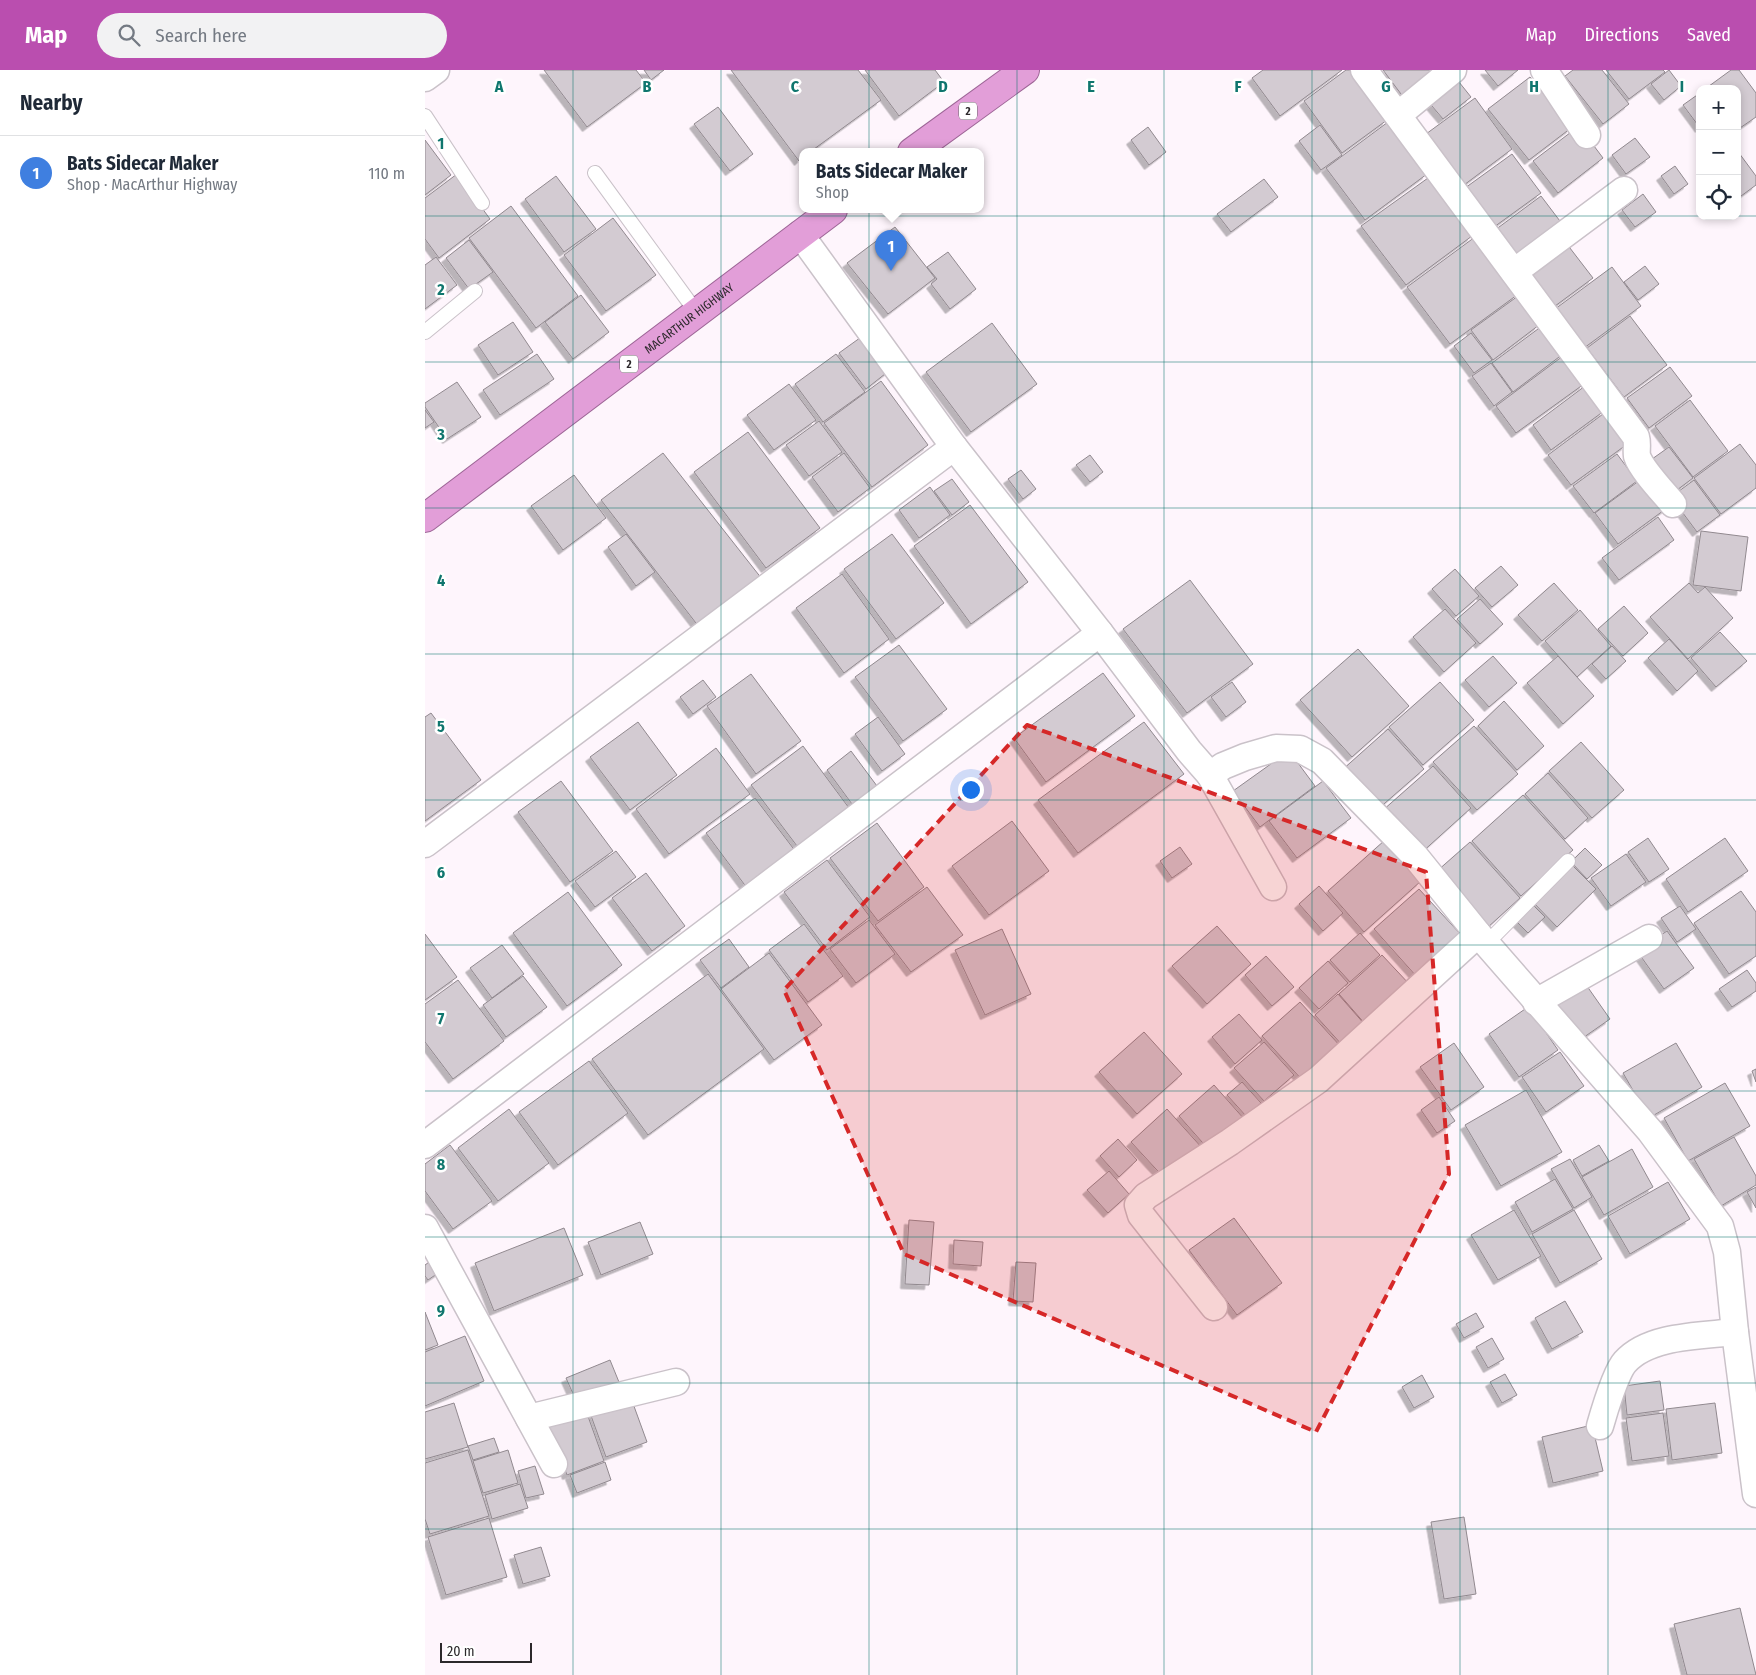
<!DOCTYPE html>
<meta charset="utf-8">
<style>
:root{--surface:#fff;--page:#f2f2f3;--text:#1f2937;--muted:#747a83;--line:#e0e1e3;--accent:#ba4eaf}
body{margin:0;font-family:"Fira Sans Condensed",sans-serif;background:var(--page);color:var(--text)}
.controls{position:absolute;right:15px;top:15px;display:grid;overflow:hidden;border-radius:10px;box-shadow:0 2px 8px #0003}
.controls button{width:45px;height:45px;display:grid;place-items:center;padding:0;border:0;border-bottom:1px solid var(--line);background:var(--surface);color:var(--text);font:25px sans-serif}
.scale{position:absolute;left:15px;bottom:12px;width:92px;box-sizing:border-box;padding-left:5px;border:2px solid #2c282b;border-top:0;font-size:14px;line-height:18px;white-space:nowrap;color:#2c282b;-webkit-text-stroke:4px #fff;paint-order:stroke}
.you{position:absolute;left:545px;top:719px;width:18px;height:18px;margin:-12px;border:4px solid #fff;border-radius:50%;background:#1a73e8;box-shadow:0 0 0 8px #1a73e833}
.badge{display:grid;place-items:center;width:32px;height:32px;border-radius:50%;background:var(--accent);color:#fff;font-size:16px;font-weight:700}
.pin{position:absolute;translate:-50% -41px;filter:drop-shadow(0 1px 2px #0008)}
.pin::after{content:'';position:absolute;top:26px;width:18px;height:15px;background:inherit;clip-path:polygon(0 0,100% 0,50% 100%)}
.popup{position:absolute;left:374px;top:78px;width:185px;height:65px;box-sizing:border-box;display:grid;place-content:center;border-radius:10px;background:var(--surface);filter:drop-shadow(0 1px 4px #0005);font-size:16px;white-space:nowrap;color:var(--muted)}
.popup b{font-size:19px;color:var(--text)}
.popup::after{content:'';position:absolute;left:50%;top:100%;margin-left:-10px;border:10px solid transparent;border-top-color:var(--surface)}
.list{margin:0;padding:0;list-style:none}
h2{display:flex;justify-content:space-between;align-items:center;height:65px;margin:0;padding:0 20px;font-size:21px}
h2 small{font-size:16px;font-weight:400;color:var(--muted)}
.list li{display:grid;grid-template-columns:32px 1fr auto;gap:15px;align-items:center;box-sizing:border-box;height:75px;padding:0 20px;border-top:1px solid var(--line)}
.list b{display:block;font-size:19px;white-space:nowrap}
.list p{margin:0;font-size:16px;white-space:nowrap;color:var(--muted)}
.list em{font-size:16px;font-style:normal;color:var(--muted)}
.icon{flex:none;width:28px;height:28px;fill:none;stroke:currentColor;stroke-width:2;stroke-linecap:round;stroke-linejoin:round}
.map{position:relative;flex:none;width:1331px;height:1605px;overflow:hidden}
header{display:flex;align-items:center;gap:30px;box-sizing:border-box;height:70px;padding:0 25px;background:var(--accent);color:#fff}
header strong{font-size:24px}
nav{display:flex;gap:28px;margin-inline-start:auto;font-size:18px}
.search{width:350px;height:45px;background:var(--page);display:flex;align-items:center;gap:12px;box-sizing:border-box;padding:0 18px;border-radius:28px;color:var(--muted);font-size:19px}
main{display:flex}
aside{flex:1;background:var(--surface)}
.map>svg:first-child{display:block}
.building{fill:#d3cbd2;stroke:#91898f;filter:url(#shadow)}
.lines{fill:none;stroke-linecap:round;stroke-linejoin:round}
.service-casing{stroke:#cac2c9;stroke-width:16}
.minor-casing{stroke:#cac2c9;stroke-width:29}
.trunk-casing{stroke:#9d6596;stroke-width:30}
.service{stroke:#fff;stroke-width:14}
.minor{stroke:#fff;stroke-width:26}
.trunk{stroke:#e29ed8;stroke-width:28}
.marked{fill:#d62828;fill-opacity:0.2;stroke:#d62828;stroke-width:4;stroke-dasharray:10 6;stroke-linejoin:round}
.grid{fill:none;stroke:#0f766e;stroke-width:1;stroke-opacity:0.55}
.labels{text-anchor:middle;stroke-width:5;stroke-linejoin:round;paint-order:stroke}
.shield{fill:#fff;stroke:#6b686b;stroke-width:1}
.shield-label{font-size:11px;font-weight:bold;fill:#2c282b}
.street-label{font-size:12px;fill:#2c282b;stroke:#fff}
.grid-label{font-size:16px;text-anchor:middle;font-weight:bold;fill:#0f766e;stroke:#fff;stroke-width:5;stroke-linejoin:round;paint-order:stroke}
</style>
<header>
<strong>Map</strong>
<div class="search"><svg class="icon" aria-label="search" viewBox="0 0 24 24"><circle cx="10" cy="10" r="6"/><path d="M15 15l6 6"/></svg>Search here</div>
<nav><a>Map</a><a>Directions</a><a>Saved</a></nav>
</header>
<main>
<aside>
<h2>Nearby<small></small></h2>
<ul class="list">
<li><span class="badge" style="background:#3f7fe0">1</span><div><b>Bats Sidecar Maker</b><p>Shop · MacArthur Highway</p></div><em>110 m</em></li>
</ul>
</aside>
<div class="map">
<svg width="1331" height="1605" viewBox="0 0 1331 1605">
<defs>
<filter id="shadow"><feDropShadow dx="-4.5" dy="4.5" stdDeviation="0" flood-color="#0004"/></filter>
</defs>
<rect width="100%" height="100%" fill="#fef5fc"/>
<g class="building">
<path d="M119 0H211L221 13 162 57Z"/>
<path d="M219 0H239L226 10Z"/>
<path d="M306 0H433L456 30 385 82H377V88L374 91Z"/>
<path d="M440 0H510L519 12 474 46Z"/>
<path d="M838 0H917L855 46 827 8Z"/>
<path d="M921 0H925L962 50 917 83 879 31Z"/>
<path d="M958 0H1017L979 28Z"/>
<path d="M1060 0H1093L1073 16Z"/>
<path d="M1148 0H1177L1204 34 1178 54 1140 6Z"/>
<path d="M1181 0H1238L1240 2 1204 29Z"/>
<path d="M1244 0 1256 16 1239 30 1226 14Z"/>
<path d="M1306 0H1314L1331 23V47L1312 60V19H1280Z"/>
<path d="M1030 7 1046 27 1018 49 1001 29Z"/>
<path d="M1105 7 1146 58 1104 90 1063 39Z"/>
<path d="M1275 23V58L1258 35Z"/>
<path d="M1050 28 1087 79 1039 115 1001 64Z"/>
<path d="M293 37 328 84 305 101 269 54Z"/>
<path d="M963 52 1002 104 940 150 901 98Z"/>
<path d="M895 55 917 85 896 100 874 71Z"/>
<path d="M1154 56 1178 88 1133 123 1108 91Z"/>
<path d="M723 57 741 82 724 95 706 70Z"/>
<path d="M1210 68 1225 87 1201 104 1187 85Z"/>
<path d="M0 70 26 105 0 125Z"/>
<path d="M1314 83 1331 106V115L1312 129V85Z"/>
<path d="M1087 84 1116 123 1069 157 1040 118Z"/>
<path d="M1250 96 1263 114 1249 124 1236 106Z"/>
<path d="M32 104 65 149 14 188 0 169V128Z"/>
<path d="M131 106 171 159 139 182 100 129Z"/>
<path d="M1003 108 1047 166 981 215 936 156Z"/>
<path d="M839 109 853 127 806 162 792 144Z"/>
<path d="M1218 124 1231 142 1210 157 1197 140Z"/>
<path d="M1116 126 1141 159 1095 194 1070 160Z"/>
<path d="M86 136 153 226 111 258 44 168Z"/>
<path d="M188 148 231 205 181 241 139 185Z"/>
<path d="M470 157 510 208 463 244 422 193Z"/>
<path d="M1050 167 1092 225 1025 274 982 217Z"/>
<path d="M1138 169 1168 208 1126 239 1097 199Z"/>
<path d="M44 170 68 202 44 219 21 188Z"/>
<path d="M523 182 551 219 525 239 506 214 512 209 502 197Z"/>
<path d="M11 187 32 215 0 239V195Z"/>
<path d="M1220 196 1234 214 1213 230 1199 212Z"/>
<path d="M1187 197 1216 236 1159 278 1130 239Z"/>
<path d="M156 225 184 262 148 289 120 252Z"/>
<path d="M1093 226 1114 255 1068 290 1046 260Z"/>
<path d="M1205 246 1242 295 1199 327 1162 278Z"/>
<path d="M88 252 108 282 73 305 53 275Z"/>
<path d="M567 253 612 314 546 362 501 302Z"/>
<path d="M1117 256 1138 284 1088 322 1067 293Z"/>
<path d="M1046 263 1067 290 1049 303 1029 276Z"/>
<path d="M439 265 465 300 441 319 414 283Z"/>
<path d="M112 284 129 309 75 345 58 320Z"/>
<path d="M411 284 440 322 398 352 370 314Z"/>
<path d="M1138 286 1159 314 1091 363 1071 336Z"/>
<path d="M1066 293 1087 322 1069 336 1047 306Z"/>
<path d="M1245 297 1267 326 1224 358 1202 328Z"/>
<path d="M456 311 503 375 447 417 399 353Z"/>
<path d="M32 312 56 347 22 369 0 337V333Z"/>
<path d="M364 314 391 350 349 380 322 345Z"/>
<path d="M1160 316 1179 341 1126 380 1108 355Z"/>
<path d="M1265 330 1303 381 1268 407 1230 356Z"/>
<path d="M0 340 9 352 0 358Z"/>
<path d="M1178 344 1201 375 1146 415 1123 385Z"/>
<path d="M394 351 417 382 384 406 361 375Z"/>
<path d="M323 362 395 458 341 498 269 402Z"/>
<path d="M1315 374 1331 395V418L1296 444 1269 408Z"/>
<path d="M1244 377 1268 408 1244 426 1220 394Z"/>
<path d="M238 383 337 509 274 557 176 430Z"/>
<path d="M419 383 445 418 413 442 387 407Z"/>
<path d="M1192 384 1212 411 1169 443 1148 416Z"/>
<path d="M665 385 678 402 665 412 651 395Z"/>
<path d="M596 400 611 419 598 429 583 409Z"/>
<path d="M149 405 181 448 138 480 106 436Z"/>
<path d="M1222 405 1246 435 1193 474 1170 443Z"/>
<path d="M527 409 544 432 527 445 509 421Z"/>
<path d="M1269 410 1295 445 1272 462 1246 427Z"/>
<path d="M505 417 525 445 494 468 474 440Z"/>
<path d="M545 435 603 512 546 554 489 476Z"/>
<path d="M1233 447 1249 470 1194 510 1177 488Z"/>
<path d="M1276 461 1323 467 1316 521 1268 515Z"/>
<path d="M201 464 230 502 211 516 183 477Z"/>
<path d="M467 464 519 533 471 569 419 499Z"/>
<path d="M1076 496 1093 515 1067 537 1050 518Z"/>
<path d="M1030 499 1054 526 1031 546 1007 519Z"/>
<path d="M417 504 464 569 419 603 371 538Z"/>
<path d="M765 510 828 594 762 643 698 559Z"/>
<path d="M1129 513 1153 540 1117 571 1093 545Z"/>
<path d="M1264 513 1273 523 1280 517 1308 548 1263 589 1225 547Z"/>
<path d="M1055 529 1078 554 1055 574 1032 549Z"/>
<path d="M1199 536 1223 563 1198 586 1173 559Z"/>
<path d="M1020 539 1051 573 1019 602 988 567Z"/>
<path d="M1155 540 1186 576 1152 607 1120 571Z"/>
<path d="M1295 562 1322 591 1291 617 1266 588Z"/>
<path d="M1244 569 1273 601 1252 621 1223 588Z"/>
<path d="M474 575 522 639 478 671 430 607Z"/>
<path d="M1187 576 1201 591 1181 609 1167 594Z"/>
<path d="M933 579 984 636 927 687 875 630Z"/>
<path d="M1068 586 1092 613 1064 637 1040 610Z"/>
<path d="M1133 586 1169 626 1138 654 1102 613Z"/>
<path d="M678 603 710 646 621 712 589 668Z"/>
<path d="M326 604 376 671 331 704 282 636Z"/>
<path d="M278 610 291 627 268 644 255 627Z"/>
<path d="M807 612 821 632 801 647 786 627Z"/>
<path d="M1015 612 1049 650 998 695 964 657Z"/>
<path d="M1079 631 1119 676 1092 700 1053 656Z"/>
<path d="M6 643 56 710 0 751V647Z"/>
<path d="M453 647 480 684 457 701 430 664Z"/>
<path d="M213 652 252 705 205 740 165 687Z"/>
<path d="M719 652 759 704 653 783 613 730Z"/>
<path d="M1049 656 1093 704 1052 740 1008 692Z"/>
<path d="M963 659 999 699 952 740 916 701Z"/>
<path d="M1156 672 1199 720 1167 748 1124 701Z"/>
<path d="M378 676 424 738 372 776 326 715Z"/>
<path d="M291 678 325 724 244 784 211 739Z"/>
<path d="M426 681 452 716 427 734 402 700Z"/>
<path d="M864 681 890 716 835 757 808 721Z"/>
<path d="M1008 696 1046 738 995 784 957 741Z"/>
<path d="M1123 703 1163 748 1140 769 1100 724Z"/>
<path d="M136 711 188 781 145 812 93 742Z"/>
<path d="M898 711 926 748 872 788 844 751Z"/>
<path d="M1098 725 1148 780 1096 826 1047 771Z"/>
<path d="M330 728 371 782 322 818 281 763Z"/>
<path d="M587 751 624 801 564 845 527 796Z"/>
<path d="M452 753 499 817 453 851 405 788Z"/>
<path d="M1223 768 1244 799 1224 812 1203 782Z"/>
<path d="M1300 768 1323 801 1263 842 1241 809Z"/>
<path d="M960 770 996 811 939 862 903 821Z"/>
<path d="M1045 772 1095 828 1062 858 1011 802Z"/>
<path d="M755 777 767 794 747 808 735 791Z"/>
<path d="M1160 778 1177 795 1162 809 1146 792Z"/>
<path d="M191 781 211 807 170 837 150 811Z"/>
<path d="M1201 784 1221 812 1186 836 1166 808Z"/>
<path d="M402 790 445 847 402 880 359 822Z"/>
<path d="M1145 793 1171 819 1132 857 1107 831Z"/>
<path d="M221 803 260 856 227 881 187 828Z"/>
<path d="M894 816 918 843 898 861 874 834Z"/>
<path d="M502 817 538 865 486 902 450 855Z"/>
<path d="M994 819 1038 867 992 907 949 859Z"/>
<path d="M1316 821 1331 842V886L1304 904 1269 853Z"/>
<path d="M143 822 197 895 142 936 88 863Z"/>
<path d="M1106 833 1120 847 1103 863 1089 849Z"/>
<path d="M1255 836 1271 859 1252 872 1236 848Z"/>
<path d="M444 850 470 884 431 913 405 879Z"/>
<path d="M379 854 418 906 383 932 344 880Z"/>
<path d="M792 856 826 894 782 934 747 896Z"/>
<path d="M577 859 606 924 560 945 530 880Z"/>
<path d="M1242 861 1269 898 1239 919 1212 881Z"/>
<path d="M935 863 955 885 925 912 905 890Z"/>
<path d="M0 864 32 907 0 930Z"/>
<path d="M304 869 324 897 296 918 275 890Z"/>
<path d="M77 875 99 904 67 928 45 898Z"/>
<path d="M344 883 397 955 349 990 296 919Z"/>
<path d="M957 885 986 916 941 955 914 924Z"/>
<path d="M841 886 869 917 847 936 820 905Z"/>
<path d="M903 891 923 913 894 939 874 918Z"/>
<path d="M1322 900 1331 913V921L1307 937 1294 919Z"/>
<path d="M283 904 339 979 223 1065 167 989Z"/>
<path d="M98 906 122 937 81 967 58 935Z"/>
<path d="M1157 909 1185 949 1152 972 1124 931Z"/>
<path d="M33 910 79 971 28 1009 0 972V934Z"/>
<path d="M913 924 941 956 918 976 890 945Z"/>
<path d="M875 932 917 978 879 1012 837 966Z"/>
<path d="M1103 937 1133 980 1094 1007 1064 964Z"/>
<path d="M814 944 837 970 810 994 787 967Z"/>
<path d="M719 962 757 1004 712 1044 674 1002Z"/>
<path d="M839 972 869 1005 839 1031 809 998Z"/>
<path d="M1029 973 1059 1017 1026 1040 995 997Z"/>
<path d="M1251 973 1277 1017 1224 1048 1198 1003Z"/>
<path d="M1135 982 1159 1016 1121 1042 1097 1007Z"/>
<path d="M164 991 203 1043 133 1095 94 1042Z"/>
<path d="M1331 999V1012L1327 1001Z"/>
<path d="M817 1012 836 1033 821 1046 802 1025Z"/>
<path d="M1300 1013 1325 1056 1263 1091 1239 1048Z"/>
<path d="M789 1015 820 1050 785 1081 754 1046Z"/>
<path d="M1101 1020 1137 1082 1076 1116 1040 1055Z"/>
<path d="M1014 1027 1030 1051 1012 1063 996 1040Z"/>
<path d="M84 1039 124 1093 73 1131 33 1078Z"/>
<path d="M742 1039 778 1079 742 1111 706 1072Z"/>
<path d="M1309 1067 1331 1106V1115L1296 1136 1269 1089Z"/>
<path d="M693 1069 712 1090 694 1107 675 1086Z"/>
<path d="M25 1075 67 1131 28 1159 0 1121V1094Z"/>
<path d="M1174 1075 1184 1091 1157 1106 1148 1090Z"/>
<path d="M1207 1079 1228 1117 1179 1145 1157 1107Z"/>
<path d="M1145 1089 1167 1127 1149 1138 1126 1099Z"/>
<path d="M684 1101 704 1124 683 1143 662 1120Z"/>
<path d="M1130 1109 1148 1139 1107 1162 1090 1132Z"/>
<path d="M1243 1112 1265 1149 1205 1184 1183 1146Z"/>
<path d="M1331 1117V1138L1322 1122Z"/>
<path d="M1089 1140 1116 1186 1073 1210 1046 1165Z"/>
<path d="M1149 1140 1177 1189 1135 1213 1107 1164Z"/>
<path d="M809 1148 857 1213 812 1245 764 1180Z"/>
<path d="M484 1150 509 1152 504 1215 480 1214Z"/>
<path d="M215 1152 228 1184 176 1205 163 1172Z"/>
<path d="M139 1158 158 1205 69 1241 50 1193Z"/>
<path d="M529 1170 558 1172 556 1196 528 1194Z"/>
<path d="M7 1190 16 1201 3 1210 0 1206V1195Z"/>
<path d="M591 1192 611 1193 608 1232 588 1231Z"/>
<path d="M1140 1231 1158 1262 1127 1279 1110 1248Z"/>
<path d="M0 1242 13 1275 0 1280Z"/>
<path d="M1051 1243 1059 1257 1039 1268 1031 1254Z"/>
<path d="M40 1266 59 1311 0 1336V1282Z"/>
<path d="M1067 1268 1079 1289 1063 1298 1051 1277Z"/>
<path d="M185 1290 196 1317 153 1335 141 1308Z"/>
<path d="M1080 1304 1092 1325 1077 1333 1065 1312Z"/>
<path d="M997 1305 1009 1327 989 1338 977 1317Z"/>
<path d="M1235 1311 1239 1340 1202 1345 1199 1316Z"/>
<path d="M206 1328 222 1372 181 1387 165 1343Z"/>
<path d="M29 1333 43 1377 0 1389V1342Z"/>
<path d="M1290 1333 1297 1383 1247 1390 1241 1339Z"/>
<path d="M160 1338 179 1391 142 1405 122 1352Z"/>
<path d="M1238 1343 1244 1386 1207 1391 1201 1348Z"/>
<path d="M1167 1355 1178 1401 1128 1413 1117 1367Z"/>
<path d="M69 1368 74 1382 48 1390 43 1376Z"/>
<path d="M43 1380 64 1446 5 1464 0 1449V1393Z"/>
<path d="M83 1380 93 1413 58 1423 48 1391Z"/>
<path d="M180 1392 186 1410 152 1423 145 1405Z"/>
<path d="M110 1396 119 1424 101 1428 93 1401Z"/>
<path d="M95 1414 103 1438 67 1449 60 1425Z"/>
<path d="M1039 1447 1051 1524 1019 1529 1006 1452Z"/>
<path d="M64 1448 82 1507 21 1525 3 1467Z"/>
<path d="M116 1477 125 1506 98 1514 89 1485Z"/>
<path d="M1315 1538 1331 1605H1262L1249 1554Z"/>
</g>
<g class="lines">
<g class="service-casing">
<g id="service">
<path d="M0 46 57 133"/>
<path d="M170 103 272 243"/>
<path d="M0 262 50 221"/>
<path d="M1061 874 1143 791"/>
</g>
</g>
<g class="minor-casing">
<g id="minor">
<path d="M939 0 1211 367C1213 374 1211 380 1212 386 1216 399 1239 423 1248 434"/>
<path d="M1119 0 1162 65"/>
<path d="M0 8 11 0"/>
<path d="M973 45 1028 0"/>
<path d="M375 164 529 377 675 563 764 681 785 705 798 696 820 687 851 678 875 679 897 691 990 786 1053 864 1225 1061 1295 1156 1302 1182 1310 1262 1331 1424"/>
<path d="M1089 202 1199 120"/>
<path d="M785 705 848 817"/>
<path d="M0 774 529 377"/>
<path d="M1111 932 1224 868"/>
<path d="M0 1075 675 563"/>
<path d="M0 1158 129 1394"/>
<path d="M789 1237 716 1145 713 1135 721 1126 805 1072 893 1010 1053 864"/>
<path d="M104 1348 251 1312"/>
<path d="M1175 1356C1179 1342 1191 1302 1200 1292 1224 1265 1276 1266 1310 1262"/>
</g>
</g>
<g class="trunk-casing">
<g id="trunk">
<path d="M487 82 600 0"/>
<path id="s1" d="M0 448 408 140"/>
</g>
</g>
<use href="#service" class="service"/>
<use href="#minor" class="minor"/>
<use href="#trunk" class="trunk"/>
</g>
<path class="marked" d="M602 655 1001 802 1024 1104 891 1362 479 1184 359 920Z"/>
<path class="grid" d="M148 0V1605M296 0V1605M444 0V1605M592 0V1605M739 0V1605M887 0V1605M1035 0V1605M1183 0V1605M0 146H1275M1312 146H1331M0 292H1331M0 438H1331M0 584H1331M0 730H1331M0 875H1331M0 1021H1331M0 1167H1331M0 1313H1331M0 1459H1331"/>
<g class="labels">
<g class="shield">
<rect x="534" y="32.5" width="18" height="17" rx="4"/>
<rect x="195" y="285.5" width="18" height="17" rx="4"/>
</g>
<g class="shield-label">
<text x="543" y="45">2</text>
<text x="204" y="298">2</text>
</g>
<g class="street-label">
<text dy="4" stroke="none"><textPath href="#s1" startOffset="331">MACARTHUR HIGHWAY</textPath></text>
</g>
</g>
<g class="grid-label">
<text x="74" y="22">A</text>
<text x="222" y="22">B</text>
<text x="370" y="22">C</text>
<text x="518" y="22">D</text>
<text x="666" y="22">E</text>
<text x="813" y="22">F</text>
<text x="961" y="22">G</text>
<text x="1109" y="22">H</text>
<text x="1257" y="22">I</text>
<text x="16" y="79">1</text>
<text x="16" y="225">2</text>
<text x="16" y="370">3</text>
<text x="16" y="516">4</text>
<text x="16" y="662">5</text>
<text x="16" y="808">6</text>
<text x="16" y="954">7</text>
<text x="16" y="1100">8</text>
<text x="16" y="1246">9</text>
</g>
</svg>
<div class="controls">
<button>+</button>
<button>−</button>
<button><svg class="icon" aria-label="locate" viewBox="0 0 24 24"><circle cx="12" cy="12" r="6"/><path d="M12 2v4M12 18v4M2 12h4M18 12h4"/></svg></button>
</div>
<div class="scale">20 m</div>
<div class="you"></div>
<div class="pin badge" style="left:466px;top:201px;background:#3f7fe0">1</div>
<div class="popup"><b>Bats Sidecar Maker</b>Shop</div>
</div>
</main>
